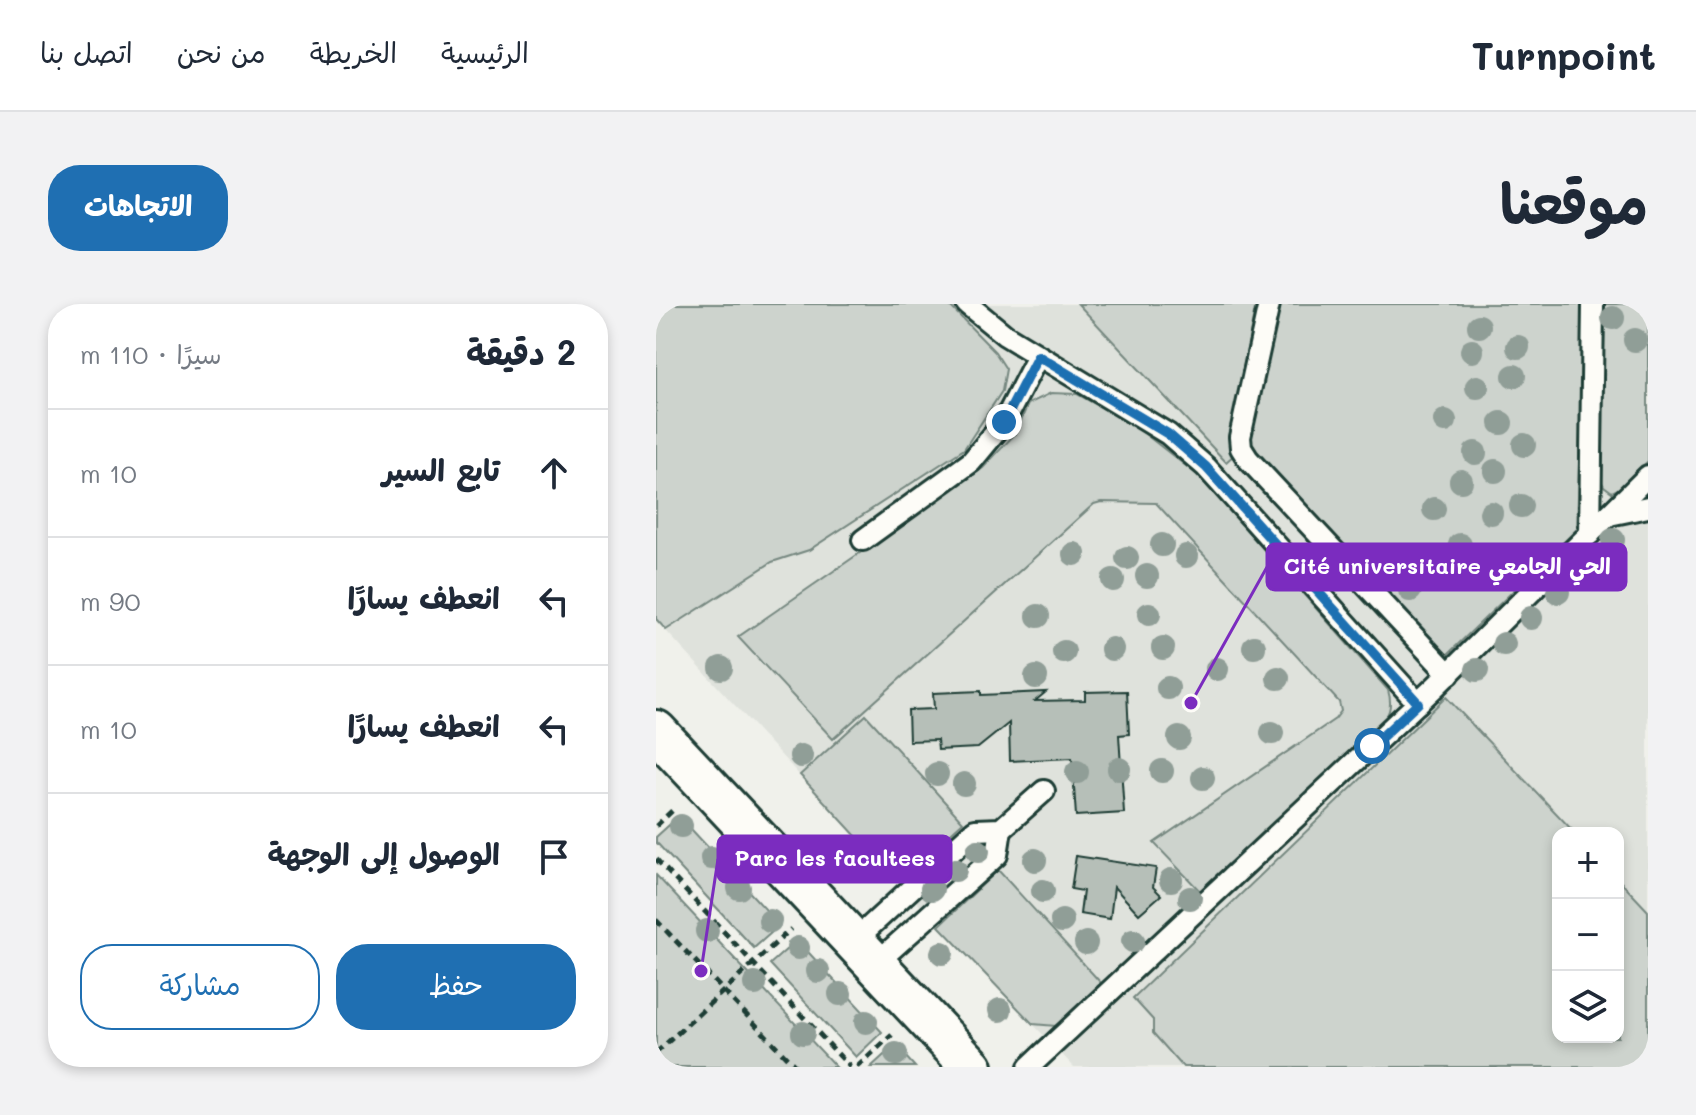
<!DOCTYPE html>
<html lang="ar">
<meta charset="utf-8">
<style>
:root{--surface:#fff;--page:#f2f2f3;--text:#1f2937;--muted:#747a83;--line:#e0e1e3;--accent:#1f6fb2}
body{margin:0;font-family:Mali,"Playpen Sans Arabic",sans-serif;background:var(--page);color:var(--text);direction:rtl}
.controls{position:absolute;right:24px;bottom:24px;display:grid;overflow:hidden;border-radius:16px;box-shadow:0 4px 12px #0003}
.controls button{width:72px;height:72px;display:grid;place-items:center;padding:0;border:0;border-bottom:2px solid var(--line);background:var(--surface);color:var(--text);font:40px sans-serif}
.stop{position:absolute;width:24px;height:24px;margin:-18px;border:6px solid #1f6fb2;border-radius:50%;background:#fff}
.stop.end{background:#1f6fb2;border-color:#fff;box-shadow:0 2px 8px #0008}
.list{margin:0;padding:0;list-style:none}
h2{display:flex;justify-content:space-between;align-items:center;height:104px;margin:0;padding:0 32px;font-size:34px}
h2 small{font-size:26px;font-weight:400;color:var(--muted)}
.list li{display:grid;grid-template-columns:52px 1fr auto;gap:24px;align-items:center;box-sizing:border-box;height:128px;padding:0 32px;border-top:2px solid var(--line)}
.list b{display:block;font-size:30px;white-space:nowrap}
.list em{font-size:26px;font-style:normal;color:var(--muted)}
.actions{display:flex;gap:16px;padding:24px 32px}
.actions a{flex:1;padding:18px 0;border:2px solid var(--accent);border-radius:32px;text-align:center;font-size:28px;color:var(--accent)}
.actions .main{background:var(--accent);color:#fff}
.icon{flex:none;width:44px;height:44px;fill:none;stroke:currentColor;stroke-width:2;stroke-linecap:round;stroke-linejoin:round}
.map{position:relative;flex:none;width:992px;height:763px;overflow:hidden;direction:ltr;border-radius:32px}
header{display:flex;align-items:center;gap:48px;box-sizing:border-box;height:112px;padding:0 40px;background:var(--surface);border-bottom:2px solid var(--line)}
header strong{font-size:38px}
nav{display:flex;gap:44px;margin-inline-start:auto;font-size:28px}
.intro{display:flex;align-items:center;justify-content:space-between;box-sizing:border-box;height:192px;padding:0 48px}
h1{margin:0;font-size:56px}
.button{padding:20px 36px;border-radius:32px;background:var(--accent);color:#fff;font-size:28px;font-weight:700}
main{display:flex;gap:48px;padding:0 48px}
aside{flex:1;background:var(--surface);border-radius:32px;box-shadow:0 4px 12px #0003}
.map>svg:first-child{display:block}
.built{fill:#dfe2dc;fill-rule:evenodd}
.green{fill:#cdd3cd;stroke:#768880;stroke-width:2}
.building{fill:#b6bfb8;stroke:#1f3d34;stroke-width:2}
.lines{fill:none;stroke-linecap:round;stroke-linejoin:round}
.service-casing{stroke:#1f3d34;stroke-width:26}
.minor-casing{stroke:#1f3d34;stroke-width:46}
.path{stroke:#1f3d34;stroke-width:5;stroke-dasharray:8 6;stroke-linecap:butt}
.service{stroke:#fdfcf7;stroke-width:20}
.minor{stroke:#fdfcf7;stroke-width:40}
.tree{fill:#909e97}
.route{stroke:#1f6fb2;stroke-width:10}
.leader{fill:none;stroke:#7b2cbf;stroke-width:3}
.callout-dot{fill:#7b2cbf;stroke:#fdfcf7;stroke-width:3}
.callout{fill:#7b2cbf;stroke:#7b2cbf;stroke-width:3}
.callout-label{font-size:22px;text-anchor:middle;font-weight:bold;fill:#fff}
</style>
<header>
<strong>Turnpoint</strong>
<nav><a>الرئيسية</a><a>الخريطة</a><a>من نحن</a><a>اتصل بنا</a></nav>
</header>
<div class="intro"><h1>موقعنا</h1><a class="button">الاتجاهات</a></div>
<main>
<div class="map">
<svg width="992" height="763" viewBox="0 0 992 763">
<rect width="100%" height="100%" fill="#f0f1eb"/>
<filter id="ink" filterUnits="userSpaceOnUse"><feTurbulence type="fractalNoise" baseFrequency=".0125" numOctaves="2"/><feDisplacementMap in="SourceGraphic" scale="16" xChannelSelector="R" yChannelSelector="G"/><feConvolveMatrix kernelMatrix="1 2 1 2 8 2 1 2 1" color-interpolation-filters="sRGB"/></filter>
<g filter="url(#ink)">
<path class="built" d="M0 0H992V763H418L283 622 0 316ZM902 529H962V733H902Z"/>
<g class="green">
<path d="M0 0H292L339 48 350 65 346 87 308 145 153 246 116 258 10 326 0 315Z"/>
<path d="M422 0H600L574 130V144L579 150 570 158Z"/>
<path d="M622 0H928L921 225 790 352 599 147 593 137Z"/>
<path d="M949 0H992V157L966 183 956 188 948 182 945 176Z"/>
<path d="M395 89 421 90 480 123 544 173 732 386C737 403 733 411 722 425L546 589 498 539 679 415 685 407 683 398 500 199 445 198 438 200 177 435 82 333 327 164 359 130 372 100Z"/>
<path d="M790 393 919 529H902V733H962V575L992 607V763H527L497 729V716L477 694Z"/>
<path d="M210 411 307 518 252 568H233L144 471Z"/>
<path d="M23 512 124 621 98 644 0 538V533Z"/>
<path d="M342 566 445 679 400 722 377 720 283 622Z"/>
<path d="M0 571 180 763H0Z"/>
<path d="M141 636 226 728 200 753 114 660Z"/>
<path d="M239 741 259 763H215Z"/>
</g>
<g class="building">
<path d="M325 387V391L390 388 379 397 429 396V388L471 387 473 430 463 431 468 509 420 512 416 454 354 457 353 419 322 444 282 446 281 436 253 437 252 406 278 405 277 389Z"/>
<path d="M420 552 500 564 497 583 505 591 483 610 458 583 454 615 424 610 427 587 415 585Z"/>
</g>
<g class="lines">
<g class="service-casing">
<g id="service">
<path d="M311 0 349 31 512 130 550 163 762 399"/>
<path d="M613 0 584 133 585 144 592 155 793 370"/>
<path d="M953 211 992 203"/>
<path d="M934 230 937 0"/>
<path d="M207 236 315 158 348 118 382 52"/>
<path d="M198 637 319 526 345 525 388 487"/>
<path d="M219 660 341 551 345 525"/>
<path d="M373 763 780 382 992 172"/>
</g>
</g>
<g class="minor-casing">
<path id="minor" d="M0 427 316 763"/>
</g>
<g class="path">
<path d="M0 522 20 503"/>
<path d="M0 555 194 763"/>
<path d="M0 616 140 763"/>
<path d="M0 749 135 625"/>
<path d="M201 763 236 731"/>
</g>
<use href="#service" class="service"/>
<use href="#minor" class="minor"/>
</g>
<g class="tree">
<circle cx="957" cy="14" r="12"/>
<circle cx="823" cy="22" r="12"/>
<circle cx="979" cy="36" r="12"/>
<circle cx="862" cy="43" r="12"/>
<circle cx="816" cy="47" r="12"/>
<circle cx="858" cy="72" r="12"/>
<circle cx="821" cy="83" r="12"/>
<circle cx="789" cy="117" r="12"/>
<circle cx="845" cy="119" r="12"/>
<circle cx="868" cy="141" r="12"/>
<circle cx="819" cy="149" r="12"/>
<circle cx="839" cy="167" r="12"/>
<circle cx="805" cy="177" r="12"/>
<circle cx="865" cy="202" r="12"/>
<circle cx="778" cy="205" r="12"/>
<circle cx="835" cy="209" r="12"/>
<circle cx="957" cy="236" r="12"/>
<circle cx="506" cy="241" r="12"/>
<circle cx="804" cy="241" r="12"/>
<circle cx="418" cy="250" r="12"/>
<circle cx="530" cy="252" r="12"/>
<circle cx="471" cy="254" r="12"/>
<circle cx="491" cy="272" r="12"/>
<circle cx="457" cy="276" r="12"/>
<circle cx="754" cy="286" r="12"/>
<circle cx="902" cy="288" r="12"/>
<circle cx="493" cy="310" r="12"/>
<circle cx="382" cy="312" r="12"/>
<circle cx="875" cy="314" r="12"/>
<circle cx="848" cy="340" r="12"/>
<circle cx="598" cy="343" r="12"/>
<circle cx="507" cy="344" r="12"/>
<circle cx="456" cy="345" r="12"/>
<circle cx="408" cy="348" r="12"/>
<circle cx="65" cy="364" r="12"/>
<circle cx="561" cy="365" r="12"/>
<circle cx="821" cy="366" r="12"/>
<circle cx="380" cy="373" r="12"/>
<circle cx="622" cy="374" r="12"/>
<circle cx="512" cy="384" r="12"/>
<circle cx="616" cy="429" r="12"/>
<circle cx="523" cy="434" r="12"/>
<circle cx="145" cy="452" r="12"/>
<circle cx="463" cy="465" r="12"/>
<circle cx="506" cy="467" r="12"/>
<circle cx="421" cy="468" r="12"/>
<circle cx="281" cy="470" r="12"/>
<circle cx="547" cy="474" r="12"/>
<circle cx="308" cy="480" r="12"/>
<circle cx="25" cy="522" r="12"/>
<circle cx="322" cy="547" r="12"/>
<circle cx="56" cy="554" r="12"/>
<circle cx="379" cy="556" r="12"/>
<circle cx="299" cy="566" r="12"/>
<circle cx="515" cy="576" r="12"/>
<circle cx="83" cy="584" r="12"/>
<circle cx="276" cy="585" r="12"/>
<circle cx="387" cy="587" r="12"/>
<circle cx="534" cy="594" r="12"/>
<circle cx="114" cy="617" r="12"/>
<circle cx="406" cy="617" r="12"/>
<circle cx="51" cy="627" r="12"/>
<circle cx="477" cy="637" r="12"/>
<circle cx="430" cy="639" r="12"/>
<circle cx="142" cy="644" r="12"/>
<circle cx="286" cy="649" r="12"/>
<circle cx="162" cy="667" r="12"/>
<circle cx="99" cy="680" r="12"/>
<circle cx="184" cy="690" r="12"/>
<circle cx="344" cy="706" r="12"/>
<circle cx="210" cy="718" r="12"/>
<circle cx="147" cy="729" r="12"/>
<circle cx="240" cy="750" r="12"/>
</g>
</g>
<g class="lines" filter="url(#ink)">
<path class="route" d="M348 118 382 52 512 130 550 163 762 399 716 442"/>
</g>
<path class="leader" d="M535 399L611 263M45 667L62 555"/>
<g class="callout-dot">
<circle cx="535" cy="399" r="8"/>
<circle cx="45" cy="667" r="8"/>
</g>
<g class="callout">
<rect x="611" y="240" width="359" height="46" rx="8"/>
<rect x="62" y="532" width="233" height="46" rx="8"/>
</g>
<g class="callout-label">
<text x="791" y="270">Cité universitaire الحي الجامعي</text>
<text x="179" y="562">Parc les facultees</text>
</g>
</svg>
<div class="controls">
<button>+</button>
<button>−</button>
<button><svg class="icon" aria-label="layers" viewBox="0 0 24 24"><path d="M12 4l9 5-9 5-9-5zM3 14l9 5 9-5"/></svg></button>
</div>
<div class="stop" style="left:716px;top:442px"></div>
<div class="stop end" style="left:348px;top:118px"></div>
</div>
<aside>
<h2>2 دقيقة<small>سيرًا · 110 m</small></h2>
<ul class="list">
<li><svg class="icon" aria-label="ahead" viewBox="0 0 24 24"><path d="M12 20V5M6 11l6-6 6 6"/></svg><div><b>تابع السير</b></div><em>10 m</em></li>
<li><svg class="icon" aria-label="left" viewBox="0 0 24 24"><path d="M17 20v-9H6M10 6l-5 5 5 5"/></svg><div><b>انعطف يسارًا</b></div><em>90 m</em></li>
<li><svg class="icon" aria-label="left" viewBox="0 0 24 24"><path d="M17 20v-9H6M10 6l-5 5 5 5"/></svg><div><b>انعطف يسارًا</b></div><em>10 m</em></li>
<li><svg class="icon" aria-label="arrive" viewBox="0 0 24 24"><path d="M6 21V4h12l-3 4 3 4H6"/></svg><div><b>الوصول إلى الوجهة</b></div></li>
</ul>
<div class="actions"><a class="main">حفظ</a><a>مشاركة</a></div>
</aside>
</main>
